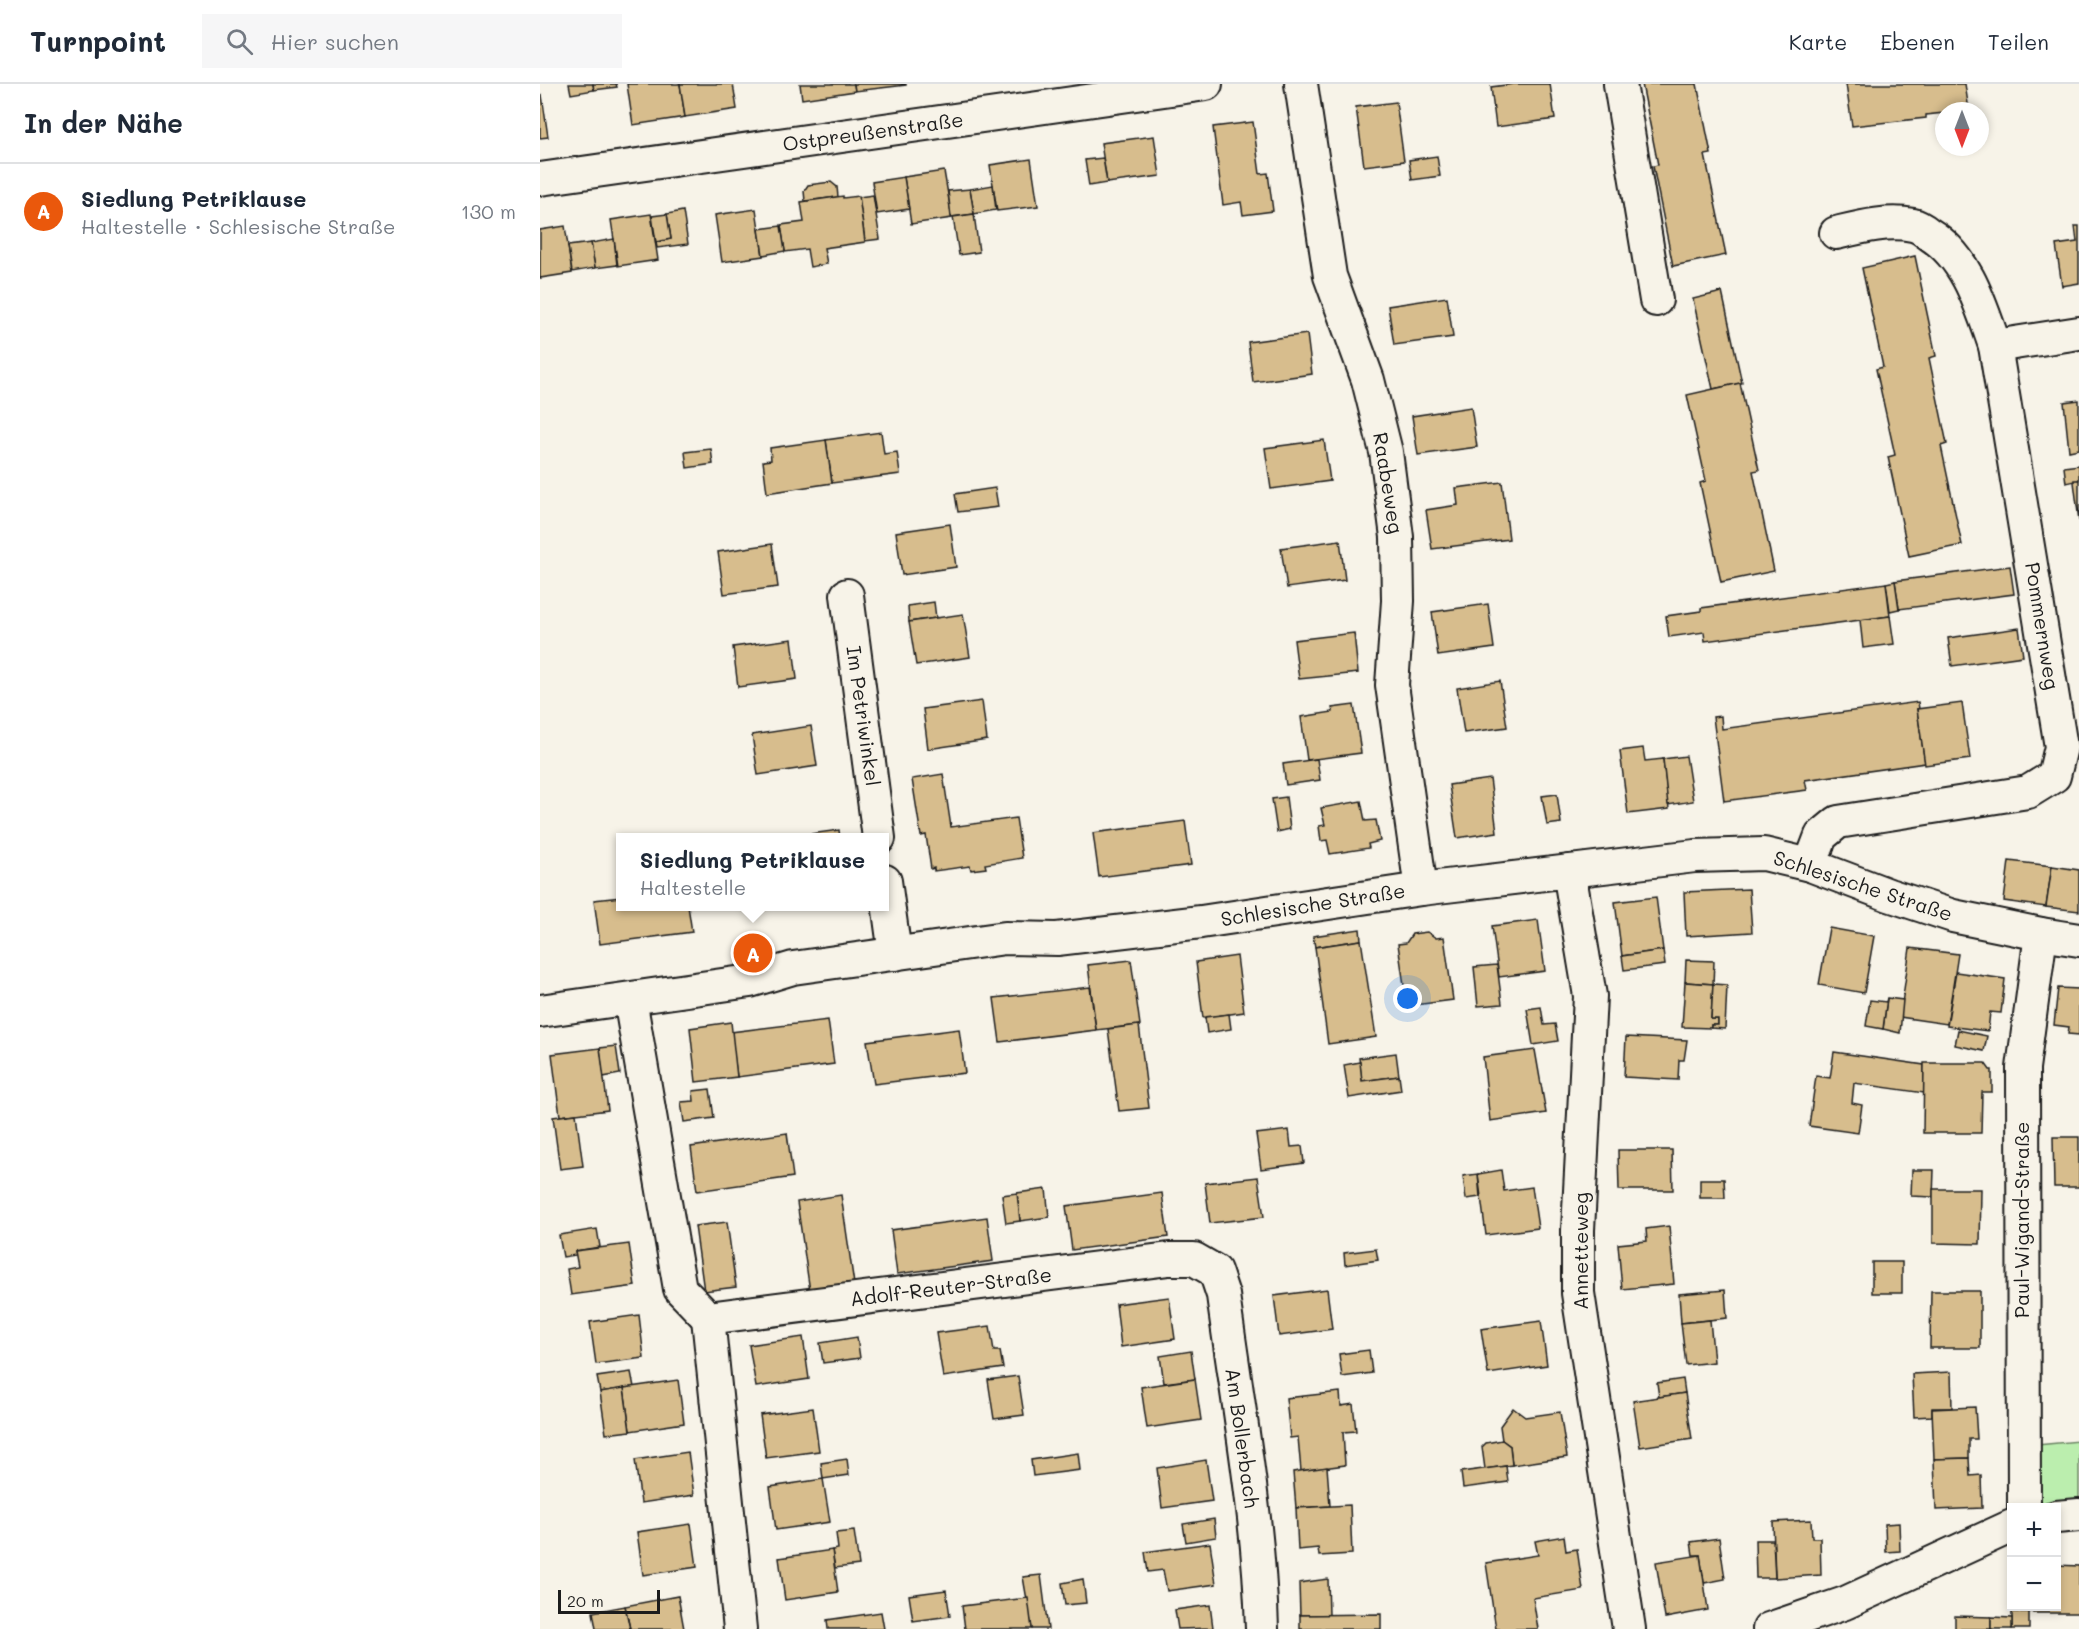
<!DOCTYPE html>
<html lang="de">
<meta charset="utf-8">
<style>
:root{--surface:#fff;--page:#f6f6f7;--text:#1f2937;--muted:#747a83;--line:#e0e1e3;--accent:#ea580c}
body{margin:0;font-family:Mali,sans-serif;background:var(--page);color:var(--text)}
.controls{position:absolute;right:18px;bottom:18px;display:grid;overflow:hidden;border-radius:0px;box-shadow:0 3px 9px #0003}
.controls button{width:54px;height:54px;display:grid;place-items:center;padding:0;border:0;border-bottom:2px solid var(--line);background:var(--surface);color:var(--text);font:30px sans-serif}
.compass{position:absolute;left:1395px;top:18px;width:54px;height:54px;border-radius:50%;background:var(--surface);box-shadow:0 3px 9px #0003;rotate:180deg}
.scale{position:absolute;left:18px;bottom:15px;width:102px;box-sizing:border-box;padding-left:6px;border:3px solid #1c1c1c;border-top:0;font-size:16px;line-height:21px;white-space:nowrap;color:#1c1c1c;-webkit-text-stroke:4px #f7f3e8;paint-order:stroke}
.you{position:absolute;left:868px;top:915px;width:21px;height:21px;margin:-15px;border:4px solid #fff;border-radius:50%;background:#1a73e8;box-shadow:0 0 0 9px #1a73e833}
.badge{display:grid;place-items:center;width:39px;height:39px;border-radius:50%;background:var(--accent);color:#fff;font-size:20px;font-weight:700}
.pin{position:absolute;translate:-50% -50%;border:3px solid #fff;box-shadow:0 2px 6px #0006}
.popup{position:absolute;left:76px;top:749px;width:273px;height:78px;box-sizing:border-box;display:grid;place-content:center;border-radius:0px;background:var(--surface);filter:drop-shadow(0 2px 4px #0005);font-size:20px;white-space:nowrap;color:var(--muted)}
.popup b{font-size:22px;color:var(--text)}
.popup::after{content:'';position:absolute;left:50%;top:100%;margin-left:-12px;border:12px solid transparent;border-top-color:var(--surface)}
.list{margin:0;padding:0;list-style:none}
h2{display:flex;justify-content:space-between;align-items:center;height:78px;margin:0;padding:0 24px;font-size:26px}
h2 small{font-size:20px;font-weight:400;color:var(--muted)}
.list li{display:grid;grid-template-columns:39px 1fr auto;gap:18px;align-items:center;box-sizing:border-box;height:96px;padding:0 24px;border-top:2px solid var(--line)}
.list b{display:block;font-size:22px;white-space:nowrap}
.list p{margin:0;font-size:20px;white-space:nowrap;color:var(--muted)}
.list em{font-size:20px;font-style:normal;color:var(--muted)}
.icon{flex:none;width:33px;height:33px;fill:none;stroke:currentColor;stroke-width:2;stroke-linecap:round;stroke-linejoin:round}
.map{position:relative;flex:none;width:1539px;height:1545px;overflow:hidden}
header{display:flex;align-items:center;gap:36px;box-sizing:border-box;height:84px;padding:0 30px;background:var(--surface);border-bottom:2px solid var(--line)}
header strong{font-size:28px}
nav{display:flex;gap:33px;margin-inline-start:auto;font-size:21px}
.search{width:420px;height:54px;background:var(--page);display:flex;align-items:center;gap:15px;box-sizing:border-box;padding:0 21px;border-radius:0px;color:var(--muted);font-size:22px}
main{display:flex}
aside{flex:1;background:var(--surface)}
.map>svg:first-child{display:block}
.green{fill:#bbeeae;stroke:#6c8565;stroke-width:1.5}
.building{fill:#d7bd8d;stroke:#1c1c1c;stroke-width:1.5}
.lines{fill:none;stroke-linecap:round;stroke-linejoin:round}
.minor-casing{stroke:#1c1c1c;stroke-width:36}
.minor{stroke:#f7f3e8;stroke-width:32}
.labels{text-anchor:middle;stroke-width:5;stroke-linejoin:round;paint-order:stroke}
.street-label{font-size:20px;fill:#1c1c1c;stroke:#f7f3e8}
</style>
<header>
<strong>Turnpoint</strong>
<div class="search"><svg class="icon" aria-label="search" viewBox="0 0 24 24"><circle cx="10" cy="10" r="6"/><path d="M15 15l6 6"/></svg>Hier suchen</div>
<nav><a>Karte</a><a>Ebenen</a><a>Teilen</a></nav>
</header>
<main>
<aside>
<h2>In der Nähe<small></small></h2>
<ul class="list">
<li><span class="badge">A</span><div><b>Siedlung Petriklause</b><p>Haltestelle · Schlesische Straße</p></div><em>130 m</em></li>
</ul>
</aside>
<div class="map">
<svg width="1539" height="1545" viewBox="0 0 1539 1545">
<rect width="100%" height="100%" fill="#f7f3e8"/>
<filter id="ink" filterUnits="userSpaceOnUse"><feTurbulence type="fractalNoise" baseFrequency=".0167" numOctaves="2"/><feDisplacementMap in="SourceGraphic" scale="12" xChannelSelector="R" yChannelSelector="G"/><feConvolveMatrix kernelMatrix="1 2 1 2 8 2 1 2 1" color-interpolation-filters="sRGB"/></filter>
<g filter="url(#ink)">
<path class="green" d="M1539 1357V1417L1501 1422 1497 1361Z"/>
<g class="building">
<path d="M29 0H53L54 6 31 10Z"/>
<path d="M53 0H76L77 3 54 6Z"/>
<path d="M87 0H140L145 33 93 41Z"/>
<path d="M140 0H193L197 25 145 33Z"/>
<path d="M260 0H314L315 7 262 15Z"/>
<path d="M314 0H366V1L315 7Z"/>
<path d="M974 0H1010L1015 35 956 43 951 3Z"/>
<path d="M1102 0H1157L1171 70 1165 71 1186 171 1133 182 1113 82 1118 81Z"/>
<path d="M1306 0H1425L1429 26 1404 27V29L1386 31V34L1312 42Z"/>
<path d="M2 11 8 53 0 54V12Z"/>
<path d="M856 18 864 77 824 82 816 23Z"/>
<path d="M713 38 720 90 728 89 733 127 703 131 701 118 683 121 673 43Z"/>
<path d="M614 52 620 92 567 99 561 59Z"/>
<path d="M897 72 900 92 872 96 869 76Z"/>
<path d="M563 74 567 99 549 102 545 76Z"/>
<path d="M491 75 498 122 457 127 450 81Z"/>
<path d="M404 87 412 134 371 140 364 93Z"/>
<path d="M364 93 369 125 337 130 332 98Z"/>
<path d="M291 98 297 103 298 113 265 117 264 107 268 101Z"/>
<path d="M453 101 456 126 434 130 430 105Z"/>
<path d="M430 105 434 130 411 133 408 107Z"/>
<path d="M333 111 340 155 325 157 319 113Z"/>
<path d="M303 112V114L319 112 325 158 284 164 287 180 270 183 267 165 245 168 241 141 264 138 261 118Z"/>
<path d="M216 125 223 172 182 178 175 131Z"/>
<path d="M143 127 148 160 117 164 116 158 131 155 127 130Z"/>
<path d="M111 130 118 176 78 182 71 136Z"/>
<path d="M127 130 131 155 116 158 112 132Z"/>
<path d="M434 130 439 168 419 171 413 133Z"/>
<path d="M25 142 32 189 0 194V146Z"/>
<path d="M241 142 245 167 223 171 219 145Z"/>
<path d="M1535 142H1539V199L1522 202 1516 161 1537 158Z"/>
<path d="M74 155 77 181 55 184 51 159Z"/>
<path d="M51 159 55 184 32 188 28 162Z"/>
<path d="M1375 172 1396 272 1389 274 1407 360 1401 362 1422 461 1369 472 1348 373 1355 371 1336 285 1343 283 1322 184Z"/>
<path d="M1182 208 1202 299 1173 305 1153 215Z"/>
<path d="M907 213 913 253 854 261 848 222Z"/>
<path d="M767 250 772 290 713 298 708 258Z"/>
<path d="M1200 299 1219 386 1213 387 1234 487 1181 498 1160 399 1166 397 1147 311Z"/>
<path d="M1539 316V365L1529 367 1524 318Z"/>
<path d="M931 323 937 363 878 371 872 332Z"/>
<path d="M341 348 344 370 357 368 360 390 292 399 286 356Z"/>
<path d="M286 356 292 399 227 409 223 377 231 376 230 364Z"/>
<path d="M784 356 790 397 731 405 725 364Z"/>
<path d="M171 365 173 380 147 384 145 368Z"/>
<path d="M1539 381V396L1526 399 1524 383Z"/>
<path d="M1534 396H1539V437L1534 398Z"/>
<path d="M962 398 969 455 892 465 886 426 918 421 916 404Z"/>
<path d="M455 404 458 423 418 428 415 410Z"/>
<path d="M410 440 416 483 362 491 356 448Z"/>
<path d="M800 456 805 496 747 504 741 464Z"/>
<path d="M232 460 238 503 184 510 178 468Z"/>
<path d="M1470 482 1474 510 1359 525 1355 497Z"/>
<path d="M1355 497 1359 525 1350 527 1346 499Z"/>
<path d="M1346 499 1350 532 1165 557 1164 548 1129 553 1126 532 1161 527V524Z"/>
<path d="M394 518 396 534 369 538 368 522Z"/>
<path d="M948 520 954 564 898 572 892 528Z"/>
<path d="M423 530 430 573 376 581 369 538Z"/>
<path d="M1350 532 1354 560 1323 564 1320 536Z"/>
<path d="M1479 544 1483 572 1412 582 1408 554Z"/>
<path d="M814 549 818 589 759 595 754 556Z"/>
<path d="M252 555 257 595 198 603 193 563Z"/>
<path d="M960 597 967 643 924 649 917 604Z"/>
<path d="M442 617 447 656 388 665 383 625Z"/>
<path d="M1378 618 1379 625H1377L1385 679 1265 696 1267 706 1184 717 1173 633 1181 632 1182 645Z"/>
<path d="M1422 619 1430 675 1385 681 1377 625Z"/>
<path d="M814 621 821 669 767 676 761 633 793 628 792 624Z"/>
<path d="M271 642 277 682 218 691 212 651Z"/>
<path d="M1103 664 1105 677 1123 675 1129 725 1088 730 1080 667Z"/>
<path d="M1146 672 1153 717 1128 721 1123 675Z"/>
<path d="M777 675 780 696 746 701 743 680Z"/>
<path d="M403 690 411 743 476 734 482 774 445 780 446 784 431 786 430 782 394 787V784L391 785 386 751 381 752 372 695Z"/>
<path d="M950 695 957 748 917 754 909 701Z"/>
<path d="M1017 710 1021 739 1007 741 1002 712Z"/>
<path d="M746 713 750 745 737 748 732 715Z"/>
<path d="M821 717 825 737 836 736 840 757 828 760 829 764 790 770 787 756 781 757 779 742 785 741 781 724Z"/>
<path d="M645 737 651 781 559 793 553 749Z"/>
<path d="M299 746 300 754H241Z"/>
<path d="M1469 777 1512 782 1506 823 1464 817Z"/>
<path d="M1512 782 1539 786V827L1506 823Z"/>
<path d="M1209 805 1212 848 1146 852 1144 808Z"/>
<path d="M81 813V822H148L152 848 60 860 54 816Z"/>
<path d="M1116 813 1123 866 1082 872 1075 818Z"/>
<path d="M998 836 1005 887 959 893 952 842Z"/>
<path d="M1289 844 1334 852 1324 909 1279 901Z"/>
<path d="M820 845 821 856 775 863 773 852Z"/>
<path d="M887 848 896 854 904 853 913 916 867 922 858 860 866 859 872 850Z"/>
<path d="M821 856 836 953 788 960 775 863Z"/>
<path d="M1370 864 1418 870 1407 940 1360 933Z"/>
<path d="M1123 866 1125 881 1084 886 1082 872Z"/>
<path d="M697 872 704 928 663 934 656 878Z"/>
<path d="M591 876 600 941 556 946 548 881Z"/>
<path d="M1146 876 1174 877 1173 900 1145 898Z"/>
<path d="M957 881 962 920 938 922 934 883Z"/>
<path d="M1416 888 1465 895 1461 929 1450 928 1448 947 1407 942Z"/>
<path d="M1145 898 1173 900 1171 935H1178V941H1171V944L1142 943Z"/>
<path d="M1173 900 1187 901 1185 945 1171 944V941H1178V935H1171Z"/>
<path d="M550 903 556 946 460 958 454 914Z"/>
<path d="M1518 904 1539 905V951L1528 950 1529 943 1514 941Z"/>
<path d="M1347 914 1363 916 1360 949 1343 945Z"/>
<path d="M1347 914 1343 945 1326 942 1330 916 1346 918Z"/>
<path d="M1001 923 1004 941 1015 940 1018 957 993 961 987 925Z"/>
<path d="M689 930 691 945 667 949 665 933Z"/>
<path d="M288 936 294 980 197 993 191 948Z"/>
<path d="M191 938 197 993 156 998 150 944Z"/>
<path d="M599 941 609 1024 579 1027 568 945Z"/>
<path d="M419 945 425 989 334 1000 327 957Z"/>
<path d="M1418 946 1447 952 1444 967 1415 961Z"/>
<path d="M1086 953 1147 956 1144 976H1139L1138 996 1084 993Z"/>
<path d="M76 962 80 990 63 993 60 964Z"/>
<path d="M60 964 68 1026 20 1032 12 970Z"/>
<path d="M995 966 1006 1029 950 1037 943 973Z"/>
<path d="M1294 968 1384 981V1009L1314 999 1312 1019 1322 1021 1318 1049 1269 1042 1276 992 1290 994Z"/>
<path d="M856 969 859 992 822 997 819 974Z"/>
<path d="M820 978 822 997 859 992 861 1006 809 1014 804 981Z"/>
<path d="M1384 979H1445L1450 986H1452V1008H1442L1441 1049H1383Z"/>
<path d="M170 1005 174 1034 144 1038 141 1018 154 1017 153 1007Z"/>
<path d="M36 1030 43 1082 20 1085 13 1033Z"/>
<path d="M749 1046 751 1063 762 1062 764 1079 721 1085 716 1050Z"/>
<path d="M247 1049 253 1093 157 1107 151 1063Z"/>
<path d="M1513 1053H1539V1103H1514Z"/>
<path d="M1078 1066H1132L1133 1106H1079Z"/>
<path d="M961 1086 964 1107 992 1103 998 1144 946 1151 938 1090Z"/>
<path d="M1372 1086H1394L1393 1113 1371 1112Z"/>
<path d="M938 1090 940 1113 926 1115 923 1092Z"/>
<path d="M718 1093 724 1133 670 1139 665 1099Z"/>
<path d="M1160 1095H1184L1185 1114H1160Z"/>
<path d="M506 1105 509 1133 480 1137 477 1109Z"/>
<path d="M1393 1105H1441L1440 1160 1393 1159Z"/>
<path d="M477 1109 480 1137 466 1139 462 1111Z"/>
<path d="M622 1109 628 1153 532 1166 526 1122Z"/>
<path d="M301 1111 315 1207 271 1214 257 1118Z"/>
<path d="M447 1133 453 1177 357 1190 351 1146Z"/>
<path d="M187 1138 196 1203 164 1207 155 1142Z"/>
<path d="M1129 1142 1134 1200 1082 1205 1078 1160 1107 1157 1106 1145Z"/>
<path d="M57 1145 60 1163 35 1167 36 1171 23 1173 19 1151Z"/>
<path d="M89 1160 95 1202 31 1211 27 1185 38 1183 35 1167Z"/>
<path d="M836 1165 838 1176 805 1181 804 1169Z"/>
<rect x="1332" y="1178" width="30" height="31"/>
<path d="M787 1205 792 1245 739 1252 734 1212Z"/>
<path d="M1185 1206 1187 1234 1141 1239 1139 1210Z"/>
<path d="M1391 1207H1440V1264H1390Z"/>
<path d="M629 1213 635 1255 581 1263 576 1220Z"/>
<path d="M99 1231 104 1274 56 1280 50 1238Z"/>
<path d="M1170 1236 1174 1278 1146 1281 1141 1239Z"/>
<path d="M1001 1237 1007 1281 948 1290 941 1245Z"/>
<path d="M450 1242 454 1267H460L463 1284 403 1293 396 1249Z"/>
<path d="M263 1253 269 1295 216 1303 209 1261Z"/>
<path d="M317 1253 320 1274 283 1279 280 1259Z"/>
<path d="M829 1266 832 1289 802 1293 799 1270Z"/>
<path d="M651 1267 655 1295 624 1299 620 1272Z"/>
<path d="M91 1288 94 1303 60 1308 57 1293Z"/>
<path d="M1411 1288 1412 1324H1392V1332L1374 1333 1372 1290Z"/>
<path d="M478 1292 484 1331 454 1335 448 1296Z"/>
<path d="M655 1295 661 1336 607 1344 601 1303Z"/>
<path d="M1143 1295 1145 1309 1119 1313 1117 1299Z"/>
<path d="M138 1296 144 1339 90 1347 84 1304Z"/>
<path d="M84 1304 90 1347 66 1350 60 1308Z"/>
<path d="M800 1308 801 1322 813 1320 816 1347 803 1348 805 1381 761 1387 758 1353 750 1354 746 1314Z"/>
<path d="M1145 1309 1152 1355 1100 1363 1093 1317Z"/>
<path d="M1435 1323 1437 1355H1429V1374L1394 1375 1392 1325Z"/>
<path d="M273 1324 279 1367 226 1374 220 1331Z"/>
<path d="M973 1324 985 1333 1020 1328 1027 1373 972 1381 970 1362 962 1356 960 1342Z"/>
<path d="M962 1356 970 1362 972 1381 945 1385 942 1363 946 1359Z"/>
<path d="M148 1368 154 1411 101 1419 95 1376Z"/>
<path d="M538 1369 540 1386 493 1392 491 1376Z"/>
<path d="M1429 1374 1430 1392 1441 1391 1442 1424 1396 1426 1394 1375Z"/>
<path d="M307 1375 309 1391 283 1395 281 1379Z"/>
<path d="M666 1376 672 1417 622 1424 617 1384Z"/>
<path d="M966 1382 968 1398 923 1404 921 1388Z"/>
<path d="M787 1383 790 1422 756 1424 753 1388Z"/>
<path d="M283 1395 290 1438 236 1446 230 1403Z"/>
<path d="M810 1421 812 1470 779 1472 778 1464 758 1466 756 1424Z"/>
<path d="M674 1435 676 1453 646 1458 643 1440Z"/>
<path d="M1271 1436 1272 1454H1280L1281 1491 1235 1494 1233 1438Z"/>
<path d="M1359 1439 1360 1467 1346 1468 1345 1440Z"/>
<path d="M151 1440 157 1483 103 1491 97 1448Z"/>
<path d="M314 1447 319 1481 295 1484 292 1466 298 1465 296 1449Z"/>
<path d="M1024 1452 1026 1467 1037 1465 1043 1506 993 1514 998 1545H956L946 1479 998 1471 995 1457Z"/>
<path d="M1179 1454 1185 1495 1164 1499 1160 1471H1153L1151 1458Z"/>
<path d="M1215 1456H1233L1235 1494H1216Z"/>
<path d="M670 1459 676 1500 627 1507 623 1486 608 1488 605 1468Z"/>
<path d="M292 1466 298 1508 245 1516 239 1474Z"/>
<path d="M1160 1471 1168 1526 1125 1534 1116 1478Z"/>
<path d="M1516 1481 1539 1482V1529H1493V1522H1516Z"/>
<path d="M501 1491 508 1545H492L483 1493Z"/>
<path d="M543 1495 546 1519 525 1521 522 1499Z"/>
<path d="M788 1495 789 1531H760L759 1499Z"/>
<path d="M406 1506 410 1532 373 1537 369 1511Z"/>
<path d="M138 1512 144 1545H90L85 1522Z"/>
<path d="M488 1514 492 1545H425L422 1522Z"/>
<path d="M670 1521 673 1544 638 1545 635 1526Z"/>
<path d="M85 1522 90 1545H56L53 1528Z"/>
<path d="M341 1528 344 1545H288L287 1536Z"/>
<rect x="1472" y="1528" width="17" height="17"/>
<path d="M841 1530V1545H760V1531Z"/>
<path d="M1415 1532 1451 1533V1545H1415Z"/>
<path d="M1451 1533 1472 1534V1545H1451Z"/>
</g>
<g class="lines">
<g class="minor-casing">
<g id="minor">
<path d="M761 0 790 192 828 296 846 368 857 453 858 517 852 601 881 805"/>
<path d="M1080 0 1116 216"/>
<path d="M0 95 666 0"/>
<path d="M1455 262 1539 249"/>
<path d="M307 511 339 754"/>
<path d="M1270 781 1281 752 1298 738 1488 708 1514 692 1521 663 1455 262C1441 222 1427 173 1389 150 1384 146 1378 142 1373 141 1347 136 1321 143 1296 149"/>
<path d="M1029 787 1050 912 1038 1146V1209L1089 1545"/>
<path d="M345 797 355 870"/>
<path d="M90 915 140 1205 168 1234 629 1175H654L675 1187 683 1211C698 1322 719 1433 722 1545"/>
<path d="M0 927 210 897 253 884 465 854 517 855 661 838 881 805 1155 772 1224 770 1270 781 1349 811 1413 832 1501 850 1539 856"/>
<path d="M168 1234 200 1545"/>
<path d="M1484 1424 1483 984 1501 850"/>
<path d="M1516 1433 1539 1431"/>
<path d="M1229 1545 1305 1519 1472 1442"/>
</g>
</g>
<use href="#minor" class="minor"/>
</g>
</g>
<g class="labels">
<g class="street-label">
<text transform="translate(333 48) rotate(-8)" y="7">Ostpreußenstraße</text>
<text transform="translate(848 399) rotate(81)" y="7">Raabeweg</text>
<text transform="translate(1502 542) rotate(81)" y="7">Pommernweg</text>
<text transform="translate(323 632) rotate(82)" y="7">Im Petriwinkel</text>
<text transform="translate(1323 802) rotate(18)" y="7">Schlesische Straße</text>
<text transform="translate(773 821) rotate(-9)" y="7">Schlesische Straße</text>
<text transform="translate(1482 1136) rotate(-90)" y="7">Paul-Wigand-Straße</text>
<text transform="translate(1041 1167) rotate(-90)" y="7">Annetteweg</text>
<text transform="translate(411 1203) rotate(-7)" y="7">Adolf-Reuter-Straße</text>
<text transform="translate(702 1354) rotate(82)" y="7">Am Bollerbach</text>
</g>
</g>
</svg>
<div class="controls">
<button>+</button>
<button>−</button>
</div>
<svg class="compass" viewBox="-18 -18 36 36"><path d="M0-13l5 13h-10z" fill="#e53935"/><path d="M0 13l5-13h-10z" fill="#747a83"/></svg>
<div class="scale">20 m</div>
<div class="you"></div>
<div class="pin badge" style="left:213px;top:869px">A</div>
<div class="popup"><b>Siedlung Petriklause</b>Haltestelle</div>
</div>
</main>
